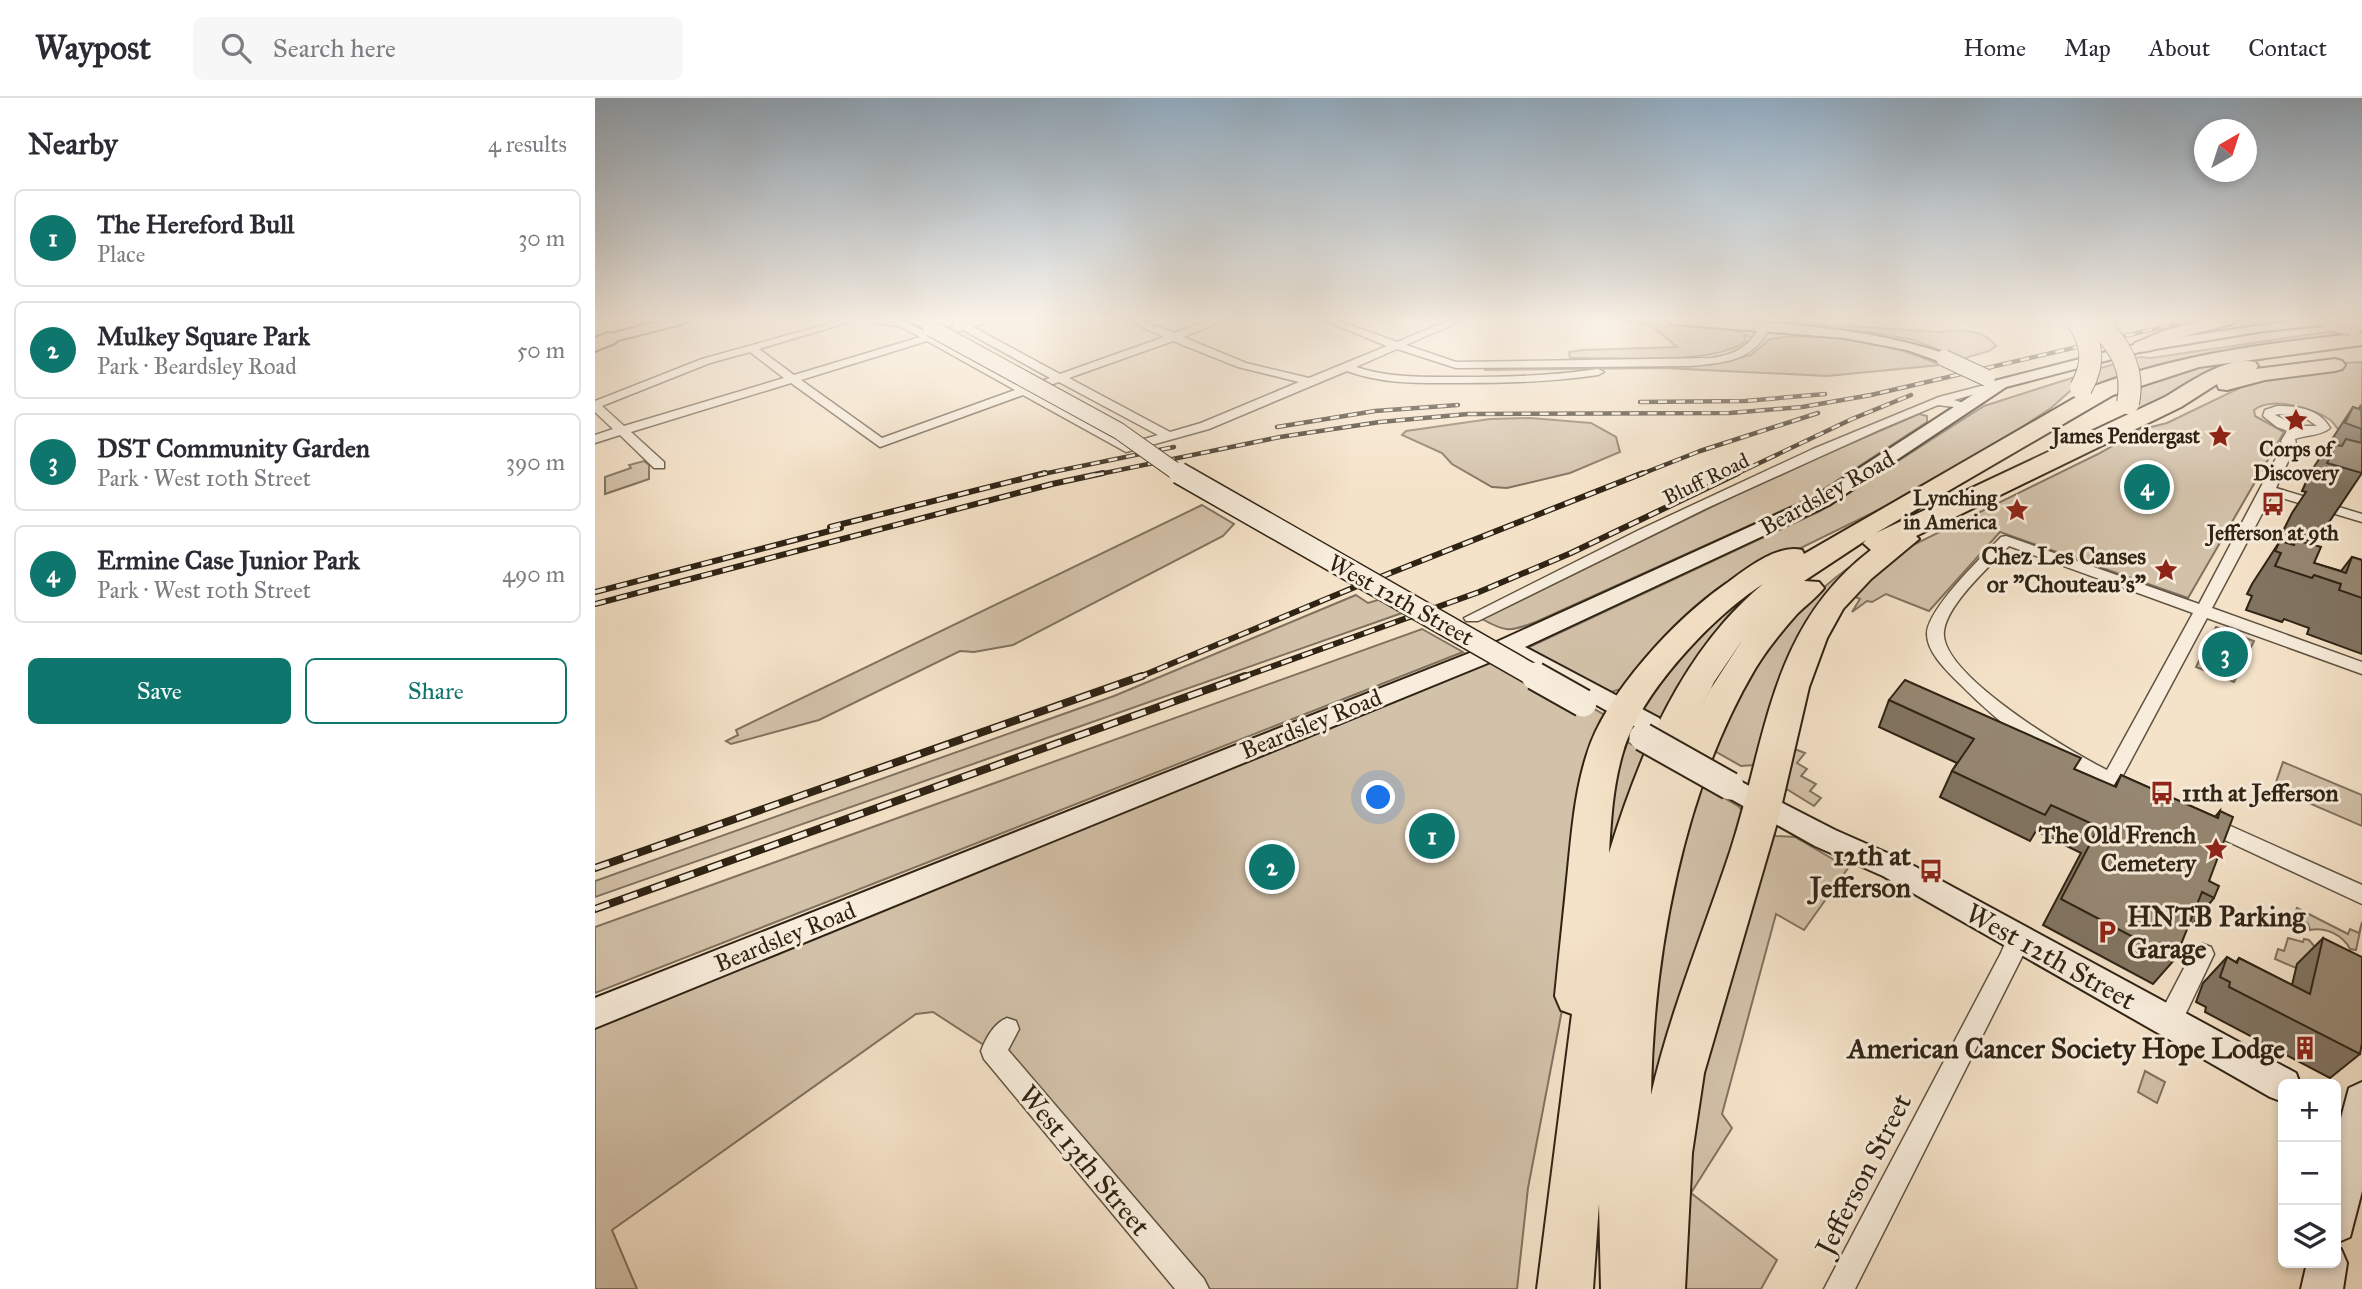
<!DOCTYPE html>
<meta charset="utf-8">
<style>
:root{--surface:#fff;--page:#f7f7f7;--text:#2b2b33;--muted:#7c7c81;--line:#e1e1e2;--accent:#0f766e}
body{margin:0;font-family:"IM FELL Great Primer",serif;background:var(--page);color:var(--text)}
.controls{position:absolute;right:21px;bottom:21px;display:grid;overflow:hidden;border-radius:10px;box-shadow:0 4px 10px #0003}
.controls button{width:63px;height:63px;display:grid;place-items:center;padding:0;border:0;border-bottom:2px solid var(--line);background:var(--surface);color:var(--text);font:35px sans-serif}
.compass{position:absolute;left:1599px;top:21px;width:63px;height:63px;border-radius:50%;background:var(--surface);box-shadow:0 4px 10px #0003;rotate:39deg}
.you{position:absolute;left:784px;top:700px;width:24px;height:24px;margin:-18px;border:5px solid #fff;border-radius:50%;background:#1a73e8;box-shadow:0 0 0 10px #1a73e833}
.badge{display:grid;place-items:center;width:46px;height:46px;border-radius:50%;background:var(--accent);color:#fff;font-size:23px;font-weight:700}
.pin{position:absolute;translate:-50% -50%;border:4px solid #fff;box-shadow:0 2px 7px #0006}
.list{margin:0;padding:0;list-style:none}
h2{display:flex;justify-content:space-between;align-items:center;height:91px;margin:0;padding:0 28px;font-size:30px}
h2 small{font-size:23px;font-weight:400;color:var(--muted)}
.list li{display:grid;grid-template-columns:46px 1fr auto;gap:21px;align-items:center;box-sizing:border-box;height:98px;margin:0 14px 14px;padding:0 14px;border:2px solid var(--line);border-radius:10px}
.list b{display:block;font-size:26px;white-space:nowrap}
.list p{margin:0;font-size:23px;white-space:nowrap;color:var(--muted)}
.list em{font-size:23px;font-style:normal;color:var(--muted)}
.actions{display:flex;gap:14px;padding:21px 28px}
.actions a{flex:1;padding:16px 0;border:2px solid var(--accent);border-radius:10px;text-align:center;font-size:24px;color:var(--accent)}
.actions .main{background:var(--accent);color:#fff}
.icon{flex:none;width:38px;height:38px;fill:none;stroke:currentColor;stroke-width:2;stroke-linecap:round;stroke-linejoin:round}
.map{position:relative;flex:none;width:1767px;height:1191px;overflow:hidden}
header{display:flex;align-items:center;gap:42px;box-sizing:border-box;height:98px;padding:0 35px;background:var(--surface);border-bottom:2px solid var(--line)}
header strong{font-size:33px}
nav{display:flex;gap:38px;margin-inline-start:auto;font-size:24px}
.search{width:490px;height:63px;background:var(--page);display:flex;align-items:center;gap:18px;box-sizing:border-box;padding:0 24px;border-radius:10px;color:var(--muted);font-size:26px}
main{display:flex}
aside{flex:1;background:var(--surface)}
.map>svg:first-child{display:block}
.green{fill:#d3c2aa;stroke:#81725f;stroke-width:2}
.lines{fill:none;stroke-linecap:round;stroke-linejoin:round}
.street-casing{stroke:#605341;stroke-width:3}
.secondary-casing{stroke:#2f2314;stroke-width:4}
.highway-casing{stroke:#2f2314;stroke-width:4}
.street{fill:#f8eddc;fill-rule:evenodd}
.secondary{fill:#f8eddc;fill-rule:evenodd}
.highway{fill:#f5e3c9;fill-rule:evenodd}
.rail-far2-casing{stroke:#2f2314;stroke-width:4.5}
.rail-far1-casing{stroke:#2f2314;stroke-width:6}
.rail-casing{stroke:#2f2314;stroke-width:8}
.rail-far2{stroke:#f8eddc;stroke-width:2.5;stroke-dasharray:9;stroke-linecap:butt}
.rail-far1{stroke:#f8eddc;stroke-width:3.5;stroke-dasharray:11;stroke-linecap:butt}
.rail{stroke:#f8eddc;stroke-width:5;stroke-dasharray:15;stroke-linecap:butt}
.secondary-bridge-far2-casing{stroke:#2f2314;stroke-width:18;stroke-linecap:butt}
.secondary-bridge-far1-casing{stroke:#2f2314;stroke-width:24;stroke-linecap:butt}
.secondary-bridge-casing{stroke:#2f2314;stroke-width:31;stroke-linecap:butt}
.highway-bridge-casing{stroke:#2f2314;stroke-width:24;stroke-linecap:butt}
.secondary-bridge-far2{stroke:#f8eddc;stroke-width:16}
.secondary-bridge-far1{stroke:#f8eddc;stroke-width:21}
.secondary-bridge{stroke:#f8eddc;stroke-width:27}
.highway-bridge{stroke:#f5e3c9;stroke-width:22}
.wall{fill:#817462;stroke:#2f2314;stroke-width:2}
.building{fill:#968772;stroke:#2f2314;stroke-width:2}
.labels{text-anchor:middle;stroke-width:6;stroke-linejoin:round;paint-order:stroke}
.far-poi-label{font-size:21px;font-weight:bold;fill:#2f2314;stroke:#f8eddc;text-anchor:end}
.far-street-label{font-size:21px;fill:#2f2314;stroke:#f8eddc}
.street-label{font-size:24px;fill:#2f2314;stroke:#f8eddc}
.poi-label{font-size:24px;font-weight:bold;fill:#2f2314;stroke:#f8eddc;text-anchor:end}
.near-poi-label{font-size:28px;font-weight:bold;fill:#2f2314;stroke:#f8eddc;text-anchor:end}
.near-street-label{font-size:28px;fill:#2f2314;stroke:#f8eddc}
</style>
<header>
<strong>Waypost</strong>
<div class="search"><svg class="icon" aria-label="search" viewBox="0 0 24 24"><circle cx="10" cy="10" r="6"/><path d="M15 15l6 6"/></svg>Search here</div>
<nav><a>Home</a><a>Map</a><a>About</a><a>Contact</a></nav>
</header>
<main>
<aside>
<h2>Nearby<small>4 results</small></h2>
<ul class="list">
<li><span class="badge">1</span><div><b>The Hereford Bull</b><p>Place</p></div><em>30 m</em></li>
<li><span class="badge">2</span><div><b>Mulkey Square Park</b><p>Park · Beardsley Road</p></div><em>50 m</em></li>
<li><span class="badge">3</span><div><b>DST Community Garden</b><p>Park · West 10th Street</p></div><em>390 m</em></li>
<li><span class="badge">4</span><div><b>Ermine Case Junior Park</b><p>Park · West 10th Street</p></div><em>490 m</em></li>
</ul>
<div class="actions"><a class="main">Save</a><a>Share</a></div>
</aside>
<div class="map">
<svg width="1767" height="1191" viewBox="0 0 1767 1191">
<rect width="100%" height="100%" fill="#f5e3c9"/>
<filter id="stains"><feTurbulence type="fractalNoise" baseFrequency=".00286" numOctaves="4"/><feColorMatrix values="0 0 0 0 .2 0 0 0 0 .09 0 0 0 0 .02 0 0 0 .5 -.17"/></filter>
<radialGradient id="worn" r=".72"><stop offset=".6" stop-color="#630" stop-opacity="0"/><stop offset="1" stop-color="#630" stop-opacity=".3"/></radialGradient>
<g class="green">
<path d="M1023 222C1052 222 1131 225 1154 238H1149L1151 243C1120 268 1017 259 975 260L974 254 988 252 1082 249 1057 228Z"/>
<path d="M1121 222H1165L1345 234C1363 231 1390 231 1401 248L1394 253 1367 261 1319 242 1276 234Z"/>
<path d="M1732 234 1766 237C1675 248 1582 253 1498 292L1493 290 1505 270 1545 259 1556 260Z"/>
<path d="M1188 239C1240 236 1297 245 1345 267L1232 278 1068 270 890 272 889 269 1113 267 1156 257 1175 241Z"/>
<path d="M1687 257 1644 267 1603 283 1546 313 1539 311 1548 284 1615 265Z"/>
<path d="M1767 264V339C1761 337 1751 337 1745 333 1741 330 1739 324 1734 321 1717 310 1677 298 1659 312L1660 318 1689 334 1593 500 1405 434 1334 513 1291 496 1277 504 1272 503 1257 514 1265 501 1258 498 1296 461 1318 447 1503 356 1548 331 1572 325 1655 285 1729 266Z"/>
<path d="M1489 276 1482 287 1456 310 1383 358 1322 393 1169 468 1026 591 1016 594 1009 592 932 550 1225 413 1389 308Z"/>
<path d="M1324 316 1332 318V324L1215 400 943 523C915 533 914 536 887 521L1178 379Z"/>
<path d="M935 320 996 325 1021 339 1025 354 975 375 912 390 897 389 857 366 847 355 807 337 811 333 895 321Z"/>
<path d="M49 363 54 367V381L10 396V379L36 370 34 367Z"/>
<path d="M607 407 639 426 628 438 418 547 379 554 365 553 224 622 136 646 131 643 143 637 141 632Z"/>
<path d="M1278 454 1160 667 1146 668 1118 652C1158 568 1195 503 1278 454Z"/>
<path d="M1191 468C1180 477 1168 486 1157 494 1123 521 1086 583 1068 622L1046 612 1053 595 1107 529Z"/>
<path d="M761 497 773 505 786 501 810 514 0 799V783L519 598Z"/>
<path d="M1621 529 1659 543 1639 584 1601 569Z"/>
<path d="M827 531 868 554 0 895V829Z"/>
<path d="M894 551 1022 624 933 1090 922 1191H599L398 953 338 914 321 916 17 1132 42 1191H0V915Z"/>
<path d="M1029 642 1049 654 1026 721 1015 762 1004 728Z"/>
<path d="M1197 650 1210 655 1202 665 1212 671 1206 678 1221 686 1215 693 1226 700 1219 708 1190 690Z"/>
<path d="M1688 664 1767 697V728L1679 690Z"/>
<path d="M1105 686 1143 708 1152 717 1061 1043 1052 979 1056 930 1070 827Z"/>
<path d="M1175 734 1181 738 1200 739 1253 770 1209 832 1181 816 1127 1016 1137 1030 1096 1095 1182 1162 1166 1191H1087L1103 972Z"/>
<path d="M1702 810 1753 836 1755 831 1764 835 1767 824 1761 852 1755 851C1748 837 1731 829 1715 832L1713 826 1699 817Z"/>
<path d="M1693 840 1708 844 1709 841 1714 842 1726 856 1702 867 1701 870 1680 861 1683 851 1689 853Z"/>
<path d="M1550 973 1570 984 1562 1005 1543 994Z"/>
</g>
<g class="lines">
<g class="street-casing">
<g id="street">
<path d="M247 222H261L164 251 199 277 325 239 306 229 281 225 276 222 309 223 334 236 360 228 357 225 362 222 370 225 396 222 378 229 465 276 569 239 532 222H545L579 235 617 222H630L588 239 651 265 714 280 792 248 728 222H741L802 244 855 222H868L811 247 861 264 1117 260C1141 256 1154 249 1165 228L1174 230C1159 264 1127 265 1094 268L861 270 802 251 761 269C794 280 828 279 863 279 912 279 954 278 1003 271L1009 274 1003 277C957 284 915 285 869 285 828 285 790 287 752 273L614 331 531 354 428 297 285 349 196 285 36 334 69 364V370H59L25 337 0 345V337L18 331 0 314V303L107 261ZM368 232 455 280 430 289 342 240ZM332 243 420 292 287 340 206 282ZM578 243 643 269 704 284 606 325 575 334 474 280ZM155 254 189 280 29 328 7 308 115 265ZM464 284 563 337 532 346 438 293Z"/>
<path d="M933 222H948L943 225Z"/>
<path d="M1405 283 1409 284V288L1359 302 1375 307V311L1343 307 1286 331 1112 410 883 523H871L869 520 1044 432 1218 351 1344 299Z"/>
<path d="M1682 308C1702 308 1725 311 1735 330 1726 338 1710 337 1700 341L1701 346 1681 390 1767 416V424L1677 397 1617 510 1767 564V576L1612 520 1527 679 1548 688 1551 693 1548 698 1541 700C1474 680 1412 634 1363 584 1351 572 1332 554 1332 536 1332 511 1388 458 1406 439L1411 438 1604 506 1688 347 1686 343 1691 335 1696 334 1682 329 1668 318 1670 312ZM1684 316 1706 317 1722 328H1702L1680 317ZM1414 448 1598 515 1512 672C1477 655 1343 576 1349 533 1352 506 1396 467 1414 448Z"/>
<path d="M1611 717 1767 787V806L1604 730 1601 725 1604 720Z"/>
<path d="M1423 830 1431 833 1434 840 1428 857 1260 1191H1229L1406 855 1415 833Z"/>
<path d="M1608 846 1616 849 1619 856 1583 932 1574 935 1565 932 1562 924 1565 916 1600 849Z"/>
<path d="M412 920 421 923 424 931 413 952 609 1181 614 1191H580L389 961 386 953C391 940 399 925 412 920Z"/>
</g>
</g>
<g class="secondary-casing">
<g id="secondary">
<path d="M70 222H92L90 225 0 248V240Z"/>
<path d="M314 222H331L343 230 336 234Z"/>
<path d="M1071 222C1099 219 1129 222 1157 224 1225 228 1290 235 1354 257L1357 260 1349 265 1312 252 1250 240 1078 226Z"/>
<path d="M1701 222H1746L1739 226 1669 233 1548 253 1411 289 1234 407 930 549 1064 620 1068 626 1064 632 1055 635 1046 632 918 560 915 556 0 930V900L895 547 1220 399 1399 283 1547 245Z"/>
<path d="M1135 678 1240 732 1308 762 1701 975 1705 986H1688V1004L1675 999 1288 778 1220 748 1125 695 1121 688 1125 681Z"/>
<path d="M1767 984V1093L1755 1139 1741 1145V1039L1754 990Z"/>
<path d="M1741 1148 1746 1151 1752 1165 1748 1191H1706L1712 1165H1741Z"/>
</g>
</g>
<g class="highway-casing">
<g id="highway">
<path d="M1610 222H1640L1637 226C1620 230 1604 234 1588 239 1572 244 1556 257 1540 253L1537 249 1540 245 1571 232Z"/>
<path d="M13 235 20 237 23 241 20 245 0 253V240Z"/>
<path d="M1767 235V247L1604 269 1518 297 1281 435 1570 299C1593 285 1633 257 1660 264L1663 268 1661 271 1740 261 1747 263 1750 267 1747 271 1740 273 1670 282 1632 292 1624 291 1622 286 1586 309 1321 438 1324 441 1276 481 1248 511 1232 540 1214 589 1184 718 1109 975 1097 1055 1090 1191H1006L1004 1106 998 1191H942L977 916 966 912 960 898C964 856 969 813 973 771 977 732 980 693 992 656 1011 595 1080 521 1132 485 1151 471 1182 446 1207 452L1209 456 1502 287C1588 255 1676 245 1767 235ZM1271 442 1268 445 1276 452C1174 530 1172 641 1135 754 1108 835 1075 914 1056 997 1058 857 1088 693 1160 571 1172 551 1187 533 1202 516 1211 507 1221 500 1229 490L1224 484 1209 483ZM1168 486C1087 553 1044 657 1014 755 1016 721 1018 687 1028 654 1046 594 1117 519 1168 486ZM1148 541 1115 592 1093 637 1119 584Z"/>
</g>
</g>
<use href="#street" class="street"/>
<use href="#secondary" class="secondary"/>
<use href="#highway" class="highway"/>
<g class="rail-far2-casing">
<g id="rail-far2">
<path d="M1045 304 1150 303 1230 296"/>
<path d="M682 329 780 313 863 307"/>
<path d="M443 377 579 349"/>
<path d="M500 377 685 339 785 324 873 316 1135 315 1207 309 1276 297 1598 222"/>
<path d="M1044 377 1105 353 1223 315"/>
<path d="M1139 377 1257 321 1316 297"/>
</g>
</g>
<g class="rail-far1-casing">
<g id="rail-far1">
<path d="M235 429 450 375"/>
<path d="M0 494 246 430"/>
<path d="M0 506 457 386 508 375"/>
<path d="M542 580 760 489 1048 375"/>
<path d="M645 580 884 494 976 455 1143 375"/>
</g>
</g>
<g class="rail-casing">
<g id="rail">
<path d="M0 770 547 578"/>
<path d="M0 811 650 578"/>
</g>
</g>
<use href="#rail-far2" class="rail-far2"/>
<use href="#rail-far1" class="rail-far1"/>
<use href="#rail" class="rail"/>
<g class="secondary-bridge-far2-casing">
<g id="secondary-bridge-far2">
<path d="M336 230 524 333 586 377"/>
<path d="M1349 260 1392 280"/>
</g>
</g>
<g class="secondary-bridge-far1-casing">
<path id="secondary-bridge-far1" d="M584 375 943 580"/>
</g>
<g class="secondary-bridge-casing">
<g id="secondary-bridge">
<path d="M940 578 988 605"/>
<path d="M1048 639 1135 688"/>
</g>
</g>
<g class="highway-bridge-casing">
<g id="highway-bridge">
<path d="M1482 222C1498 245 1500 265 1486 290"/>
<path d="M1498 222C1524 245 1540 270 1533 305"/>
<path d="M1737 222 1757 226"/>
</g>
</g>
<use href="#secondary-bridge-far2" class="secondary-bridge-far2"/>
<use href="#secondary-bridge-far1" class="secondary-bridge-far1"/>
<use href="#secondary-bridge" class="secondary-bridge"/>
<use href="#highway-bridge" class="highway-bridge"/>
</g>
<g class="wall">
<path d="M1766 307 1767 375 1720 445 1687 435 1697 415 1711 394 1707 393 1715 375 1758 309 1764 311Z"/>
<path d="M1701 442 1719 465 1746 473 1757 459 1767 462V556L1712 536 1714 530 1689 521 1687 524 1651 512 1657 498 1652 496 1657 486 1685 443 1698 447Z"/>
<path d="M1294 602 1479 671 1519 689 1526 677 1620 719 1625 713 1614 783 1619 800 1598 826 1594 825 1580 861 1558 886 1448 827 1486 755 1441 733 1435 743 1345 699 1357 673 1362 665 1284 629Z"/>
<path d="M1728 840 1765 956 1735 980 1610 914 1611 909 1601 904 1608 885 1632 859 1641 864 1644 860 1697 887 1702 866Z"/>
</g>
<g class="building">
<path d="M1766 307 1767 331 1750 325 1758 309 1764 311Z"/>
<path d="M1751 341 1767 345V375L1732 365 1741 347 1747 348Z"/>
<path d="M1701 442 1726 449 1719 465 1751 475 1757 459 1767 462V500L1744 492 1746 486 1719 477 1717 480 1680 468 1686 455 1680 453 1685 443 1699 447Z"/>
<path d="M1310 582 1486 660 1479 671 1521 689 1526 677 1623 720 1625 713 1638 719 1614 783 1624 788 1619 800 1607 794 1580 861 1466 801 1504 729 1456 707 1450 717 1357 673 1379 641 1294 602Z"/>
<path d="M1728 840 1767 859V945L1765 956 1634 889 1635 884 1625 879 1632 859 1642 865 1644 860 1715 896Z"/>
</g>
<linearGradient id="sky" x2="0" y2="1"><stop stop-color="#92adc3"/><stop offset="0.57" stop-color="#faf2e7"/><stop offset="1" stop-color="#faf2e7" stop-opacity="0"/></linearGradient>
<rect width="1767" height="388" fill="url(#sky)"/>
<defs>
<g id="sight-bare" transform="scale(1.89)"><path d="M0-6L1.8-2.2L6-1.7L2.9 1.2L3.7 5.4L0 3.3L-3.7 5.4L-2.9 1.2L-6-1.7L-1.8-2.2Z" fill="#8f2418" stroke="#f8eddc" stroke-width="2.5" paint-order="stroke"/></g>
<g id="bus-bare" transform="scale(1.89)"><path d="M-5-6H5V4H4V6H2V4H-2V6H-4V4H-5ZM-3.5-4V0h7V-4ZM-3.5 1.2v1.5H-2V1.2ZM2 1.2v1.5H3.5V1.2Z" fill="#8f2418" stroke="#f8eddc" stroke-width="2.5" paint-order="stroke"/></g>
<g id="parking-bare" transform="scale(1.89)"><path d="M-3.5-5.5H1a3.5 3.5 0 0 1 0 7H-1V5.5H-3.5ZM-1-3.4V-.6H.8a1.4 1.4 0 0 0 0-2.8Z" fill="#8f2418" stroke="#f8eddc" stroke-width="2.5" paint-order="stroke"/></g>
<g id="building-bare" transform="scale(1.89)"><path d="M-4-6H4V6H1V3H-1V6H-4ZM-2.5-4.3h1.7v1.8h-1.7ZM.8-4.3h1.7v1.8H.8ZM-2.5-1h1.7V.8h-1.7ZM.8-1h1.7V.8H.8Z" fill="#8f2418" stroke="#f8eddc" stroke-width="2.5" paint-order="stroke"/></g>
</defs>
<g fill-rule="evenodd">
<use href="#sight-bare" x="1701" y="322"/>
<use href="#sight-bare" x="1625" y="338"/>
<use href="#bus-bare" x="1678" y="406"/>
<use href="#sight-bare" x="1422" y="412"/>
<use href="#sight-bare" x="1571" y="472"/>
<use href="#bus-bare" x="1567" y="695"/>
<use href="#sight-bare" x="1621" y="751"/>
<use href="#bus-bare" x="1336" y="773"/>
<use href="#parking-bare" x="1512" y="834"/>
<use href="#building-bare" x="1710" y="950"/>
</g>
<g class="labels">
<g class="far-poi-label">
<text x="1605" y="345">James Pendergast</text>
<text x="1701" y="358" text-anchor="middle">Corps of<tspan x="1701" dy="24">Discovery</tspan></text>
<text x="1402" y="407">Lynching<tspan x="1402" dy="24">in America</tspan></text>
<text x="1678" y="442" text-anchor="middle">Jefferson at 9th</text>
</g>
<g class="far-street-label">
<text transform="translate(1111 381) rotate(-26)" y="7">Bluff Road</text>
</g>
<g class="street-label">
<text transform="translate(1232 395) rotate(-29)" y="8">Beardsley Road</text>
<text transform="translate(806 502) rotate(29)" y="8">West 12th Street</text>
<text transform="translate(716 626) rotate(-22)" y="8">Beardsley Road</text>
<text transform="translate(190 839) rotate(-22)" y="8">Beardsley Road</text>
</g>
<g class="poi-label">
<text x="1551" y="466">Chez Les Canses<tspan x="1551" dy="28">or "Chouteau's"</tspan></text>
<text x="1587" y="703" text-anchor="start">11th at Jefferson</text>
<text x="1601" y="745">The Old French<tspan x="1601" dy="28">Cemetery</tspan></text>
</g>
<g class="near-poi-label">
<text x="1316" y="767">12th at<tspan x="1316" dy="32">Jefferson</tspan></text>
<text x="1532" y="828" text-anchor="start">HNTB Parking<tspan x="1532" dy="32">Garage</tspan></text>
<text x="1690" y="960">American Cancer Society Hope Lodge</text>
</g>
<g class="near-street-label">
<text transform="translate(1456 858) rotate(29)" y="10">West 12th Street</text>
<text transform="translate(490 1062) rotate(50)" y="10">West 13th Street</text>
<text transform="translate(1268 1076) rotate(-63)" y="10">Jefferson Street</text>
</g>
</g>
<rect width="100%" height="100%" filter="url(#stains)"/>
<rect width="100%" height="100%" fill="url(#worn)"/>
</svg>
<div class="controls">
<button>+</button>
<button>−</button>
<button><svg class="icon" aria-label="layers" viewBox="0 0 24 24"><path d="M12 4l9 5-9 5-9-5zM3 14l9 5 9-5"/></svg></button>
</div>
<svg class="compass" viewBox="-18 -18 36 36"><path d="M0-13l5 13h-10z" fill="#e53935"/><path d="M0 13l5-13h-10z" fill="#7c7c81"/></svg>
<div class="you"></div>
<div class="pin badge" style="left:837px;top:738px">1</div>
<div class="pin badge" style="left:677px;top:769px">2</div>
<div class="pin badge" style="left:1630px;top:556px">3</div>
<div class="pin badge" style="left:1552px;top:389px">4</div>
</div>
</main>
